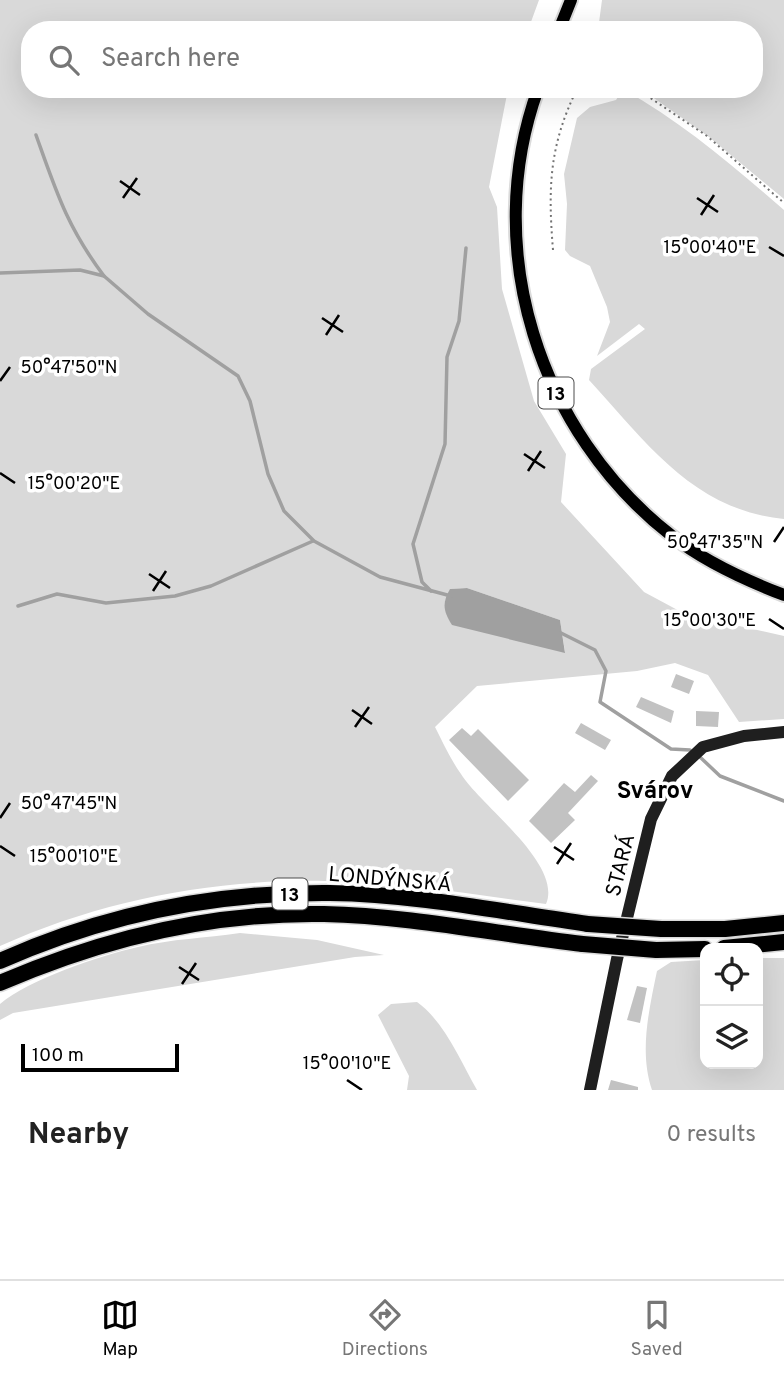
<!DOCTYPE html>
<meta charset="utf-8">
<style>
:root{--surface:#fff;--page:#f6f6f6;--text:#222;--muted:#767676;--line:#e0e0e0;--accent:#000}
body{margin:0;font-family:Overpass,sans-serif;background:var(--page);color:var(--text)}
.controls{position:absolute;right:21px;bottom:21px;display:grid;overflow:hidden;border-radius:14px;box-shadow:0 7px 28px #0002}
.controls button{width:63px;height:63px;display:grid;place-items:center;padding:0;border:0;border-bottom:2px solid var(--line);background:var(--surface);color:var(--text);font:35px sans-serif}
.scale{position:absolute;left:21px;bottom:18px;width:158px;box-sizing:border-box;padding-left:7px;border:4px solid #000;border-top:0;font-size:19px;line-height:24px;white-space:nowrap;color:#000;-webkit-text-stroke:5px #fff;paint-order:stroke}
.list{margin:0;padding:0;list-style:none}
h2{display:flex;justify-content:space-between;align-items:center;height:91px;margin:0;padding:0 28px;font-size:30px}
h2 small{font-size:23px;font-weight:400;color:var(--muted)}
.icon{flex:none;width:38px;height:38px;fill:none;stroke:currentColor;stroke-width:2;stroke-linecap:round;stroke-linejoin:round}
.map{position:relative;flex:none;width:784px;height:1090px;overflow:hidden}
.search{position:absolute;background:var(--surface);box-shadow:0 7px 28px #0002;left:21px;right:21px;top:21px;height:77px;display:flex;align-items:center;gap:18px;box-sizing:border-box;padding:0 24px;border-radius:28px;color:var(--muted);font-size:26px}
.sheet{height:189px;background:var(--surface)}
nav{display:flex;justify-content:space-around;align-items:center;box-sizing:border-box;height:98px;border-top:2px solid var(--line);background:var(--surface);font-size:19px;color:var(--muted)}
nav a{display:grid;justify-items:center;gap:4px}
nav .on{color:var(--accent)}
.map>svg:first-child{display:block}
.green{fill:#d9d9d9;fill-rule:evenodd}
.water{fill:#a0a0a0}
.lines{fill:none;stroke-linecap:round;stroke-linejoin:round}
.stream{stroke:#a0a0a0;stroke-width:3.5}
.building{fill:#c2c2c2}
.primary-casing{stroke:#dbdbdb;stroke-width:16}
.highway-casing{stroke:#dbdbdb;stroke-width:19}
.path{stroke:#747474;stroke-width:2;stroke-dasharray:2 3.5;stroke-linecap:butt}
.secondary{stroke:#1f1f1f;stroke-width:12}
.primary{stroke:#000;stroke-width:12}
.highway{stroke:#000;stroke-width:16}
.highway-bridge-casing{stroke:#dbdbdb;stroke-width:19;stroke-linecap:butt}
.highway-bridge{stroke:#000;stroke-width:16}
.ticks{fill:none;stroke:#000;stroke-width:2.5}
.labels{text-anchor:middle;stroke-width:7;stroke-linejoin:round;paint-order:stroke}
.shield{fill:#fff;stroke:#4c4c4c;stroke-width:2}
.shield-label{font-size:19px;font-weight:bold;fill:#000}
.street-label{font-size:21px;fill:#000;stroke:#fff}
.quarter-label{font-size:24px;font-weight:bold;fill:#000;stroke:#fff}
.ticks-label{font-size:18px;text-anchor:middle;fill:#000;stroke:#fff;stroke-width:7;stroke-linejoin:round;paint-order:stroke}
</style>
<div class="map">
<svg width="784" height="1090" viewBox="0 0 784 1090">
<rect width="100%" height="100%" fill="#fff"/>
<g class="green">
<path d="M0 0H539L528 30H30V89H508L489 187 497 207 502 289 534 401 566 454 561 502 644 592 685 614 784 636V719L739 722 708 675 675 663 637 671 477 686 435 727C443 743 451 760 461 774 481 806 563 864 546 904 473 895 398 881 325 881 213 879 102 900 0 946ZM467 588 560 620 565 652 450 589Z"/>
<path d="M602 0H784V199L709 137 641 89H754V30H598Z"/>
<path d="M623 89C682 122 733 166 784 210V519C693 510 646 442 589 380L591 369 645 329 639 324 597 356 610 322 607 307 590 266 570 256 565 250 567 204 564 174 577 118 590 107 616 100Z"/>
<path d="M240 933 317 940 384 955 355 957 13 1013 0 1020V1004C28 980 101 955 138 947 171 939 206 938 240 933Z"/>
<path d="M758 958H784V1090H652C639 1052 649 1010 657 971L671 962 705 960V1064H758Z"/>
<path d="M417 1002C444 1021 461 1062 477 1090H407L409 1076 378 1015 391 1004Z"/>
</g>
<path class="water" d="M467 588 560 620 565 653 452 625C443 611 442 603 450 589Z"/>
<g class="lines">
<g class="stream">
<path d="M36 135C56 191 67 227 104 276"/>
<path d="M0 273 80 270 104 276 148 314 238 376 250 401 268 474 284 511 314 541 380 577 451 596"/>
<path d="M431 591 422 582 413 544 445 444 447 357 459 321 466 248"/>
<path d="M18 606 57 594 106 603 175 596 211 586 313 541"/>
<path d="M561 633 595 650 606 671 600 702 671 749 690 750"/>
<path d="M701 758 720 776 784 801"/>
</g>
</g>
<g class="building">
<path d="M676 674 694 681 689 694 671 687Z"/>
<path d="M641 697 674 711 671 723 636 707Z"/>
<path d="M696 711 719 712 718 727 696 726Z"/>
<path d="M581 723 611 740 605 750 575 733Z"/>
<path d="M462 728 471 736 478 729 529 780 508 801 449 740Z"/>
<path d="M591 775 598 781 568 813 575 820 551 843 529 821 564 783 575 792Z"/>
<path d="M622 851 631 853 626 873 613 870Z"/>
<path d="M637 986 647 988 640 1023 627 1020Z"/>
<path d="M611 1080 638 1087V1090H608Z"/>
</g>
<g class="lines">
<g class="primary-casing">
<g id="primary">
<path d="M559 30 571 0"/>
<path d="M538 89C480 249 539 433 672 536 705 562 745 580 784 595"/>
</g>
</g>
<g class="highway-casing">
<g id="highway">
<path d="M661 929H725L784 923"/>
<path d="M724 948 784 942"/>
<path d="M656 950 705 949"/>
<path d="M0 961C105 914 214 892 330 893 415 894 503 912 588 924"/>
<path d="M0 983C104 938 210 912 324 914 411 916 497 934 583 944"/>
</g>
</g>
<g class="path">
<path d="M637 89 707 136 784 203"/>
<path d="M553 250C548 188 549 146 577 89"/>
</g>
<path class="secondary" d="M590 1090 617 959 651 819 672 776 703 747 744 736 784 732"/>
<use href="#primary" class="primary"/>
<use href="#highway" class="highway"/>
<g class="highway-bridge-casing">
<g id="highway-bridge">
<path d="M588 924 661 929"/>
<path d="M583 944 656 950"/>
</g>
</g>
<use href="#highway-bridge" class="highway-bridge"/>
</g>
<path class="ticks" d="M120 181 140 195M123 198 137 178M697 198 718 212M701 215 714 195M769 247 784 256M322 318 343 332M326 335 339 315M0 381 10 367M524 454 545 468M528 471 541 451M0 473 15 483M774 542 784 527M149 574 170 588M153 591 166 571M769 619 784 629M352 710 372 724M355 727 369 707M0 818 10 803M0 846 15 856M554 847 574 860M557 864 571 843M179 967 199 980M182 984 196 963M347 1080 362 1090"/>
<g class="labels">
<g class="shield">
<rect x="538.5" y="377.5" width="35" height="31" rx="5"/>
<rect x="272.5" y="878.5" width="35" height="31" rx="5"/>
</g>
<g class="shield-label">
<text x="556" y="400">13</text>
<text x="290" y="901">13</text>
</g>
<g class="street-label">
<text transform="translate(620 865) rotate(-76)" y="7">STARÁ</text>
<text transform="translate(390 879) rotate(5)" y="7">LONDÝNSKÁ</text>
</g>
<g class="quarter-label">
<text x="655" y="798">Svárov</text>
</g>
</g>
<g class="ticks-label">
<text x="710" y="253">15°00'40"E</text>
<text x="69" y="373">50°47'50"N</text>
<text x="74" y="489">15°00'20"E</text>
<text x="715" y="548">50°47'35"N</text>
<text x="710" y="626">15°00'30"E</text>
<text x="69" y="809">50°47'45"N</text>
<text x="74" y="862">15°00'10"E</text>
<text x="347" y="1069">15°00'10"E</text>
</g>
</svg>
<div class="controls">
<button><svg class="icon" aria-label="locate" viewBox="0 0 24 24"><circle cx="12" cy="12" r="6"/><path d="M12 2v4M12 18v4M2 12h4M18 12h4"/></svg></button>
<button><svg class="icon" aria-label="layers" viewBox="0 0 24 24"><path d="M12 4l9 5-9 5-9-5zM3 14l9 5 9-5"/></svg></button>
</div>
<div class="scale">100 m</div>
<div class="search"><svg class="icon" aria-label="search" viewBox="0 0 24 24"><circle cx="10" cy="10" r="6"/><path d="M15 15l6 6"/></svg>Search here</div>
</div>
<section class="sheet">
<h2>Nearby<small>0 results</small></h2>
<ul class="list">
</ul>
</section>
<nav>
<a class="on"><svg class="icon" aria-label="map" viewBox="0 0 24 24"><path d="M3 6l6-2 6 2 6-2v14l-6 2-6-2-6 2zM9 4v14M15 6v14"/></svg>Map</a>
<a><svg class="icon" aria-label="directions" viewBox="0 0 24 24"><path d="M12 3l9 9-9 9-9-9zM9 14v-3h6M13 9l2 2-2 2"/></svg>Directions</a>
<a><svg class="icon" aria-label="saved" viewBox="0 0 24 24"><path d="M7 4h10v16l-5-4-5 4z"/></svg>Saved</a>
</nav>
